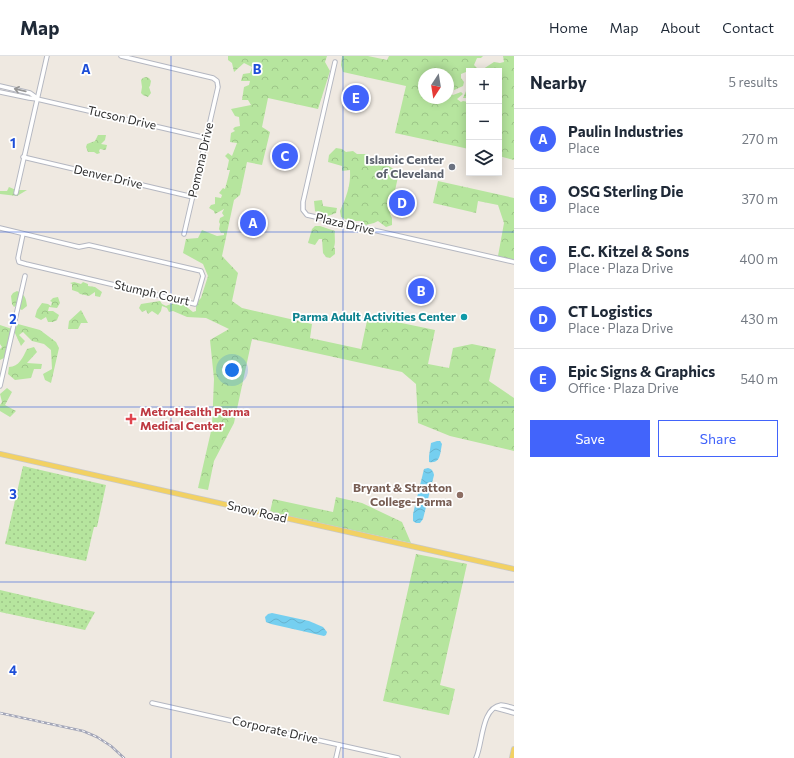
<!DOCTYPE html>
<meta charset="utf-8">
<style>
:root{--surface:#fff;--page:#f2f2f3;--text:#1f2937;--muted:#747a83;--line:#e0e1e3;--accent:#4264fb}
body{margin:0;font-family:Commissioner,sans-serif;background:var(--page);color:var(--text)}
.controls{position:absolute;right:12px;top:12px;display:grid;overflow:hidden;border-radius:0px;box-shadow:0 2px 10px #0003}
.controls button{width:36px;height:36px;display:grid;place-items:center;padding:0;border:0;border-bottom:1px solid var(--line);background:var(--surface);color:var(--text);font:20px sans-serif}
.compass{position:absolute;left:418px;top:12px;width:36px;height:36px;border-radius:50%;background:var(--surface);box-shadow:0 2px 10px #0003;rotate:192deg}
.you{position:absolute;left:232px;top:314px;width:14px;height:14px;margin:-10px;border:3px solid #fff;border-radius:50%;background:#1a73e8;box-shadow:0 0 0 6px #1a73e833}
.badge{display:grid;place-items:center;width:26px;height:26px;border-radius:50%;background:var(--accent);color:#fff;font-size:13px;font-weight:700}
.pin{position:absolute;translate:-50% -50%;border:2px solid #fff;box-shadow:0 1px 4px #0006}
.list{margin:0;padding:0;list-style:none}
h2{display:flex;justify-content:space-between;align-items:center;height:52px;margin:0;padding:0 16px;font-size:17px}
h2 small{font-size:13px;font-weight:400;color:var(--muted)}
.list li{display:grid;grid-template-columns:26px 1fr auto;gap:12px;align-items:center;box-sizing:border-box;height:60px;padding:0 16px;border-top:1px solid var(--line)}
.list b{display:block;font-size:15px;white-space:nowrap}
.list p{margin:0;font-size:13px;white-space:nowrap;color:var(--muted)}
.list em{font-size:13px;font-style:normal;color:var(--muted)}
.actions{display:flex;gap:8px;padding:12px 16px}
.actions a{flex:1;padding:9px 0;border:1px solid var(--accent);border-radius:0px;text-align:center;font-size:14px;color:var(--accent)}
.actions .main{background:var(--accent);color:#fff}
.icon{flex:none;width:22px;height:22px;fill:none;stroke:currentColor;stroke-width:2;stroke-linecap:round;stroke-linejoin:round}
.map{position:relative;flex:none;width:514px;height:702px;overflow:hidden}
header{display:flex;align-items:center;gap:24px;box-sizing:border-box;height:56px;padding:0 20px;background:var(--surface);border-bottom:1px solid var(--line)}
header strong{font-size:19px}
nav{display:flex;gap:22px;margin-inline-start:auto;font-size:14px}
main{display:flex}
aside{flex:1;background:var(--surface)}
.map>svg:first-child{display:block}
.grass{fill:url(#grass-dots)}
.forest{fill:url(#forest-crowns)}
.water{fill:url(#water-waves)}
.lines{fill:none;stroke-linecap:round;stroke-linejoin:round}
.minor-casing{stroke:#b4b7c1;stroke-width:5.5}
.major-casing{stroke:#c9c9c9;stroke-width:6}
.minor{stroke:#fff;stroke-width:3.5}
.major{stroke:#f2d163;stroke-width:4.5}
.rail-casing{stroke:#a3a6b8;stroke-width:2.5}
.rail{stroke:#fff;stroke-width:1;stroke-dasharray:3;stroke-linecap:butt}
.oneway{stroke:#969696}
.grid{fill:none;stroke:#1d4ed8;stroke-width:1;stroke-opacity:0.55}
.worship-dot{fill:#6b7280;stroke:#fff;stroke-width:1.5}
.culture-dot{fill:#0f9aa8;stroke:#fff;stroke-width:1.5}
.health-dot{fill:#e0444e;stroke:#fff;stroke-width:1.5}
.education-dot{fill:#8d6e63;stroke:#fff;stroke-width:1.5}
.labels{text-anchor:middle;stroke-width:3.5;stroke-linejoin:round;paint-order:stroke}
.street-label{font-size:12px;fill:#2e2e2e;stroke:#fff}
.worship-label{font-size:12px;font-weight:bold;fill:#5b616d;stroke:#fff;text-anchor:end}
.culture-label{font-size:12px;font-weight:bold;fill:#0d838f;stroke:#fff;text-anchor:end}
.health-label{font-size:12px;font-weight:bold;fill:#be3a42;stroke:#fff;text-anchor:start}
.education-label{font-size:12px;font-weight:bold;fill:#785e54;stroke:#fff;text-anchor:end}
.grid-label{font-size:13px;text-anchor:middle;font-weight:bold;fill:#1d4ed8;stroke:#fff;stroke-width:3.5;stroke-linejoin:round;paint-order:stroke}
</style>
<header>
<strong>Map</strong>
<nav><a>Home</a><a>Map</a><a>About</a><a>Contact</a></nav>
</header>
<main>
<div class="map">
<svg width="514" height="702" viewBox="0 0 514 702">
<defs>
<pattern id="grass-dots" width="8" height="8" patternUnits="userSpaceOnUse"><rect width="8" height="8" fill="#b6e59e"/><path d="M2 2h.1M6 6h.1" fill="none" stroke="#9dc588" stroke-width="1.8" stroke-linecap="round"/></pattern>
<pattern id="forest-crowns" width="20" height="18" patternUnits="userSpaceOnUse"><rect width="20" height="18" fill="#b6e59e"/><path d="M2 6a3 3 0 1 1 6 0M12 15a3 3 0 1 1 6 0" fill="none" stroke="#9dc588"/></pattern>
<pattern id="water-waves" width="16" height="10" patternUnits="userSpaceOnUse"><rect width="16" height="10" fill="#75cff0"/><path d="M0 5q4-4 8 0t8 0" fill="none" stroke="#66b2ce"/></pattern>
</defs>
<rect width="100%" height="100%" fill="#efe9e1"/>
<g class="grass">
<path d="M23 410 106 429 97 471H94L86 505 5 488Z"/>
<path d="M0 534 95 556 85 574 0 556Z"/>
</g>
<g class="forest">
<path d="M228 0H327L325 6 330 15 318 53 268 42 262 71 270 76 262 109 247 106 240 139 234 144 222 200 238 217 232 245 242 252 312 268 310 282 361 293 368 260 435 274 428 308 449 312 453 292 472 288 496 293 489 325 514 342V395L450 380 418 367 416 328 402 316 252 283 234 367 214 405 208 434 198 432 212 371 214 323 210 284 229 273 206 262 187 261 173 255 169 256 167 252 162 250 161 255 158 259 152 255 148 258 146 254 142 256 139 252 141 248 160 245 162 248 166 250C179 244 184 249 193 256L196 255V247L201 242 208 220 203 208 183 197 186 183 198 182 202 174 217 180 224 179V177H221L219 173 220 168 219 166 220 162 224 160 222 157 224 153 215 158 214 155 209 152 211 149 215 148V141L221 142 222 139 219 137 223 132 225 133 230 114H227L229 104 225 100 228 97 232 100 237 87 230 86 231 77 235 75 233 73 235 71 240 70 239 61 235 60 231 53 251 49 248 44H242L244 31 249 29 250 25H241L243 18 250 17 252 11 244 7 234 16 232 7 228 4Z"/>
<path d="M342 0H368L387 4 389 0H483L481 2H477L474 9 478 13 475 15H469V19L466 16 461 18V22L464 26 463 30 450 36 449 34H448V18H424V42H448V36L453 39 461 36 463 38 457 43 461 46 463 45 468 46V42H463L466 35 469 24V93L395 77 406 30 343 16 341 9Z"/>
<path d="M503 0H514V104L499 100V15H480L494 6 500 7 504 6Z"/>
<path d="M146 21 149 22 151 25 150 30 149 31 151 37 148 41 143 39 141 37 142 31 141 24 143 22Z"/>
<path d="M98 79H106L105 84 101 88 107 89 106 93 105 94 100 93 99 95 100 97 97 98 94 96H88L86 91 87 88 95 85Z"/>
<path d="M336 92 342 93 346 96 353 95 357 98H368L369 102 376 103 379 107 387 109 399 116 390 158 392 162V169L386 171 378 165 374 167 366 169 360 165H349L341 161 340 155C346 142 351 129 350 114L342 115V110L328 106 329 99Z"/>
<path d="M438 125 514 142V204L498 200 504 167 498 149 478 145 476 157 433 147Z"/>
<path d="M9 131 16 134H27L17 140 0 138V135H7Z"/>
<path d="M322 144 323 150 337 152 336 157 325 161 315 155 314 145Z"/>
<path d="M315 170H320L335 175C334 181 336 185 334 191L335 193V198L330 202 326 201 323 197 322 183H319L315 189 308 187 312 173Z"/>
<path d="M74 226 81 228 83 226 88 228V230L95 231 102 236 100 241 95 240V236L89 240 85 239 80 238 78 236 72 234V228L70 227Z"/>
<path d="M17 235C25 238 26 242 27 250L22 254 17 252 18 248 14 251 12 248 11 240 13 237Z"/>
<path d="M58 241 60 247 57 252 49 251 48 255H53L59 259 57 264 53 266H48L46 261 41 264 35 261 37 254 42 247 48 248 51 250 52 246 50 245 53 242Z"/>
<path d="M81 254 88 267H81L78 273H68L69 265Z"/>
<path d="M18 268 40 274 56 286 59 292 51 327 45 324 43 318 52 313 51 294 44 288 32 285 23 276 19 279 25 285 21 290 14 275Z"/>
<path d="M0 269 12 273 4 302 0 304V293L2 291 0 288Z"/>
<path d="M34 291 37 296 27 307 42 308 41 313H34L31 322 15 324 8 318 9 311C19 311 23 301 27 293Z"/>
<path d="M7 332 12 336 5 349 16 355 10 361 0 355V349L2 346 0 338Z"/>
<path d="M336 441 362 447 402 466 411 487 270 456 273 443 333 456Z"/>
<path d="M416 498 467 508 440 629 455 633 449 659 383 645Z"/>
</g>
<g class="water">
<path d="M437 385H440L442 388C440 397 441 408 429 406V400L431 387Z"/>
<path d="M428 412C432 413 433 415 434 419L423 463 420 467H416L413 465V458L424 413Z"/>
<path d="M272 557 309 565 323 571 327 576 326 579 324 580 271 568 266 566 265 561 268 558Z"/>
</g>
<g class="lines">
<g class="minor-casing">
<g id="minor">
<path d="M121 0 213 22 217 25 218 31 184 178"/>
<path d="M335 6 303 146V154L307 159 514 206"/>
<path d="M0 30 30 37 37 42"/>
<path d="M0 36 29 42 37 43 206 82"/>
<path d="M23 101 193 141"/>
<path d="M16 137 47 0"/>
<path d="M0 172 79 191 89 189 201 215 203 220 195 248 26 208 19 206 18 202 23 178"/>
<path d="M0 330 25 220"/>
<path d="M152 647 398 702"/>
<path d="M496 652 514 657"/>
<path d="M336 702 339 689"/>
<path d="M476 702C483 687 481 652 501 649 505 649 510 651 514 652"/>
</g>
</g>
<g class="major-casing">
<g id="major">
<path d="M0 398 514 513"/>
<path d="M512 702 514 693"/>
</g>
</g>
<use href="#minor" class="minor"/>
<use href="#major" class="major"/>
<g class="rail-casing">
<path id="rail" d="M0 657 83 675 97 681 111 690 124 702"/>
</g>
<use href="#rail" class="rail"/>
</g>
<defs><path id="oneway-shaft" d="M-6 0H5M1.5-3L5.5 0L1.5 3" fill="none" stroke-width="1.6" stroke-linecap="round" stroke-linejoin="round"/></defs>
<use class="oneway" href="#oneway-shaft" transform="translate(20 34) rotate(-167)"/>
<path class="grid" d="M171 0V702M343 0V702M0 176H514M0 351H514M0 526H514"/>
<circle class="worship-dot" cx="452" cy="111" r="4"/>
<circle class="culture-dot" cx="464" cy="261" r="4"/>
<path class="health-dot" d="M129 357h4v4h4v4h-4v4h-4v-4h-4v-4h4z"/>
<circle class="education-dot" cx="460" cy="439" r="4"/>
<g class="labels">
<g class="street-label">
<text transform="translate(122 62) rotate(13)" y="4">Tucson Drive</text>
<text transform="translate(201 104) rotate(-77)" y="4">Pomona Drive</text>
<text transform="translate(108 121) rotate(13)" y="4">Denver Drive</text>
<text transform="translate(345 168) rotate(13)" y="4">Plaza Drive</text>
<text transform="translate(152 237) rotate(13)" y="4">Stumph Court</text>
<text transform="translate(257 456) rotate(13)" y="4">Snow Road</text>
<text transform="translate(275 674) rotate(13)" y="4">Corporate Drive</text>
</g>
<g class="worship-label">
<text x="444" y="108">Islamic Center<tspan x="444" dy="14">of Cleveland</tspan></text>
</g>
<g class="culture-label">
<text x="456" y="265">Parma Adult Activities Center</text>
</g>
<g class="health-label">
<text x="140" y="360">MetroHealth Parma<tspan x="140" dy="14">Medical Center</tspan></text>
</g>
<g class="education-label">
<text x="452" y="436">Bryant &amp; Stratton<tspan x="452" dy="14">College-Parma</tspan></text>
</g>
</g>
<g class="grid-label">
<text x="86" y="18">A</text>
<text x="257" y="18">B</text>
<text x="13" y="92">1</text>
<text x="13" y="268">2</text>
<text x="13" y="443">3</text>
<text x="13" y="619">4</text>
</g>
</svg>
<div class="controls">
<button>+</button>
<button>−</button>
<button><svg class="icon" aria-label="layers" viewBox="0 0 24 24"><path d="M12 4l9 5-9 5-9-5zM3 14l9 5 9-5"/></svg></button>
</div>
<svg class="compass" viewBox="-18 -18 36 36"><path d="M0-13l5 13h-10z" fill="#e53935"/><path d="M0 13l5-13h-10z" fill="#747a83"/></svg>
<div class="you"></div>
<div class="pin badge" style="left:253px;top:167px">A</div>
<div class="pin badge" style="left:421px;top:235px">B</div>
<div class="pin badge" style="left:285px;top:100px">C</div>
<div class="pin badge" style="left:402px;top:147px">D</div>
<div class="pin badge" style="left:356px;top:42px">E</div>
</div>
<aside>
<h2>Nearby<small>5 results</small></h2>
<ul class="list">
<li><span class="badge">A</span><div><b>Paulin Industries</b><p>Place</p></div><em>270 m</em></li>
<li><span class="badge">B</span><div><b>OSG Sterling Die</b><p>Place</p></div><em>370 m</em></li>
<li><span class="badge">C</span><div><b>E.C. Kitzel &amp; Sons</b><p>Place · Plaza Drive</p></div><em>400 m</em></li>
<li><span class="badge">D</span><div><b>CT Logistics</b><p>Place · Plaza Drive</p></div><em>430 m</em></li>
<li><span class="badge">E</span><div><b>Epic Signs &amp; Graphics</b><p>Office · Plaza Drive</p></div><em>540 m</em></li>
</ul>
<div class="actions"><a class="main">Save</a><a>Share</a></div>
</aside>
</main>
